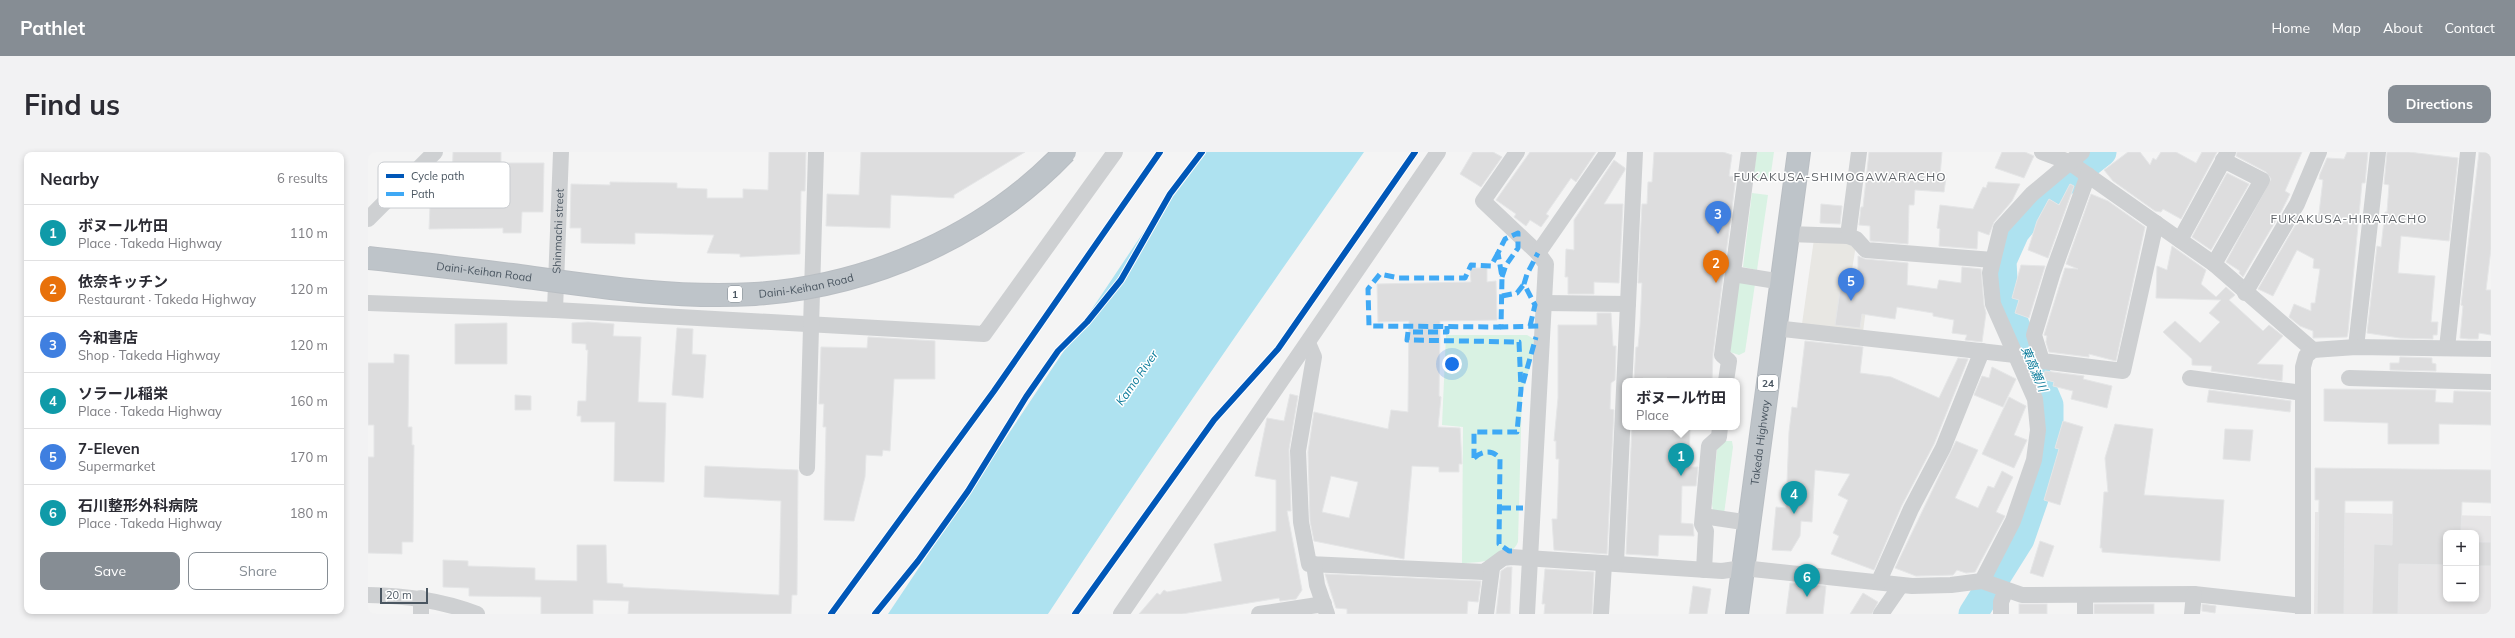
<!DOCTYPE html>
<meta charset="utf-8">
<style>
:root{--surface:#fff;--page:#f2f2f3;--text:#2b2b33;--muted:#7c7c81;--line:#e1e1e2;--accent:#868d94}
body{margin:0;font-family:Mulish,"Noto Sans JP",sans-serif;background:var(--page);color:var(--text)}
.controls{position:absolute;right:12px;bottom:12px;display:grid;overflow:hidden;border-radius:8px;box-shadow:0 2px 6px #0003}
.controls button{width:36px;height:36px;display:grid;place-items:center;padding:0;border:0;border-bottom:1px solid var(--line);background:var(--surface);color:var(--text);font:20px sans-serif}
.scale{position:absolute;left:12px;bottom:10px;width:48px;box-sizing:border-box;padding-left:4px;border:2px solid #4a5661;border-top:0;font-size:11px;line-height:14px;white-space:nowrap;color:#4a5661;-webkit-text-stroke:3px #fff;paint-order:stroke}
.you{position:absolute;left:1084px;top:212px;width:14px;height:14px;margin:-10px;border:3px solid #fff;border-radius:50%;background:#1a73e8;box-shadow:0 0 0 6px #1a73e833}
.badge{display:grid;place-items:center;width:26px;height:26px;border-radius:50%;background:var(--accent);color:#fff;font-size:13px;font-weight:700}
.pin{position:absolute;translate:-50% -33px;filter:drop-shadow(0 1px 2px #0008)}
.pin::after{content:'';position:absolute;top:21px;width:14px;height:12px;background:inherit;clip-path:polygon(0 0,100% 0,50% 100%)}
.popup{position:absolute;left:1254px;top:226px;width:118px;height:52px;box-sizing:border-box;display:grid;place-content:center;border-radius:8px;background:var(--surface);filter:drop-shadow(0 1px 3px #0005);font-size:13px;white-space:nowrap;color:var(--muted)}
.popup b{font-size:15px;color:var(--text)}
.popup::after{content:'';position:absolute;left:50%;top:100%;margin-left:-8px;border:8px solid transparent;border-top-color:var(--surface)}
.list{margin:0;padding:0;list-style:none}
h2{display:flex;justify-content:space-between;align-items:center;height:52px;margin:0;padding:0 16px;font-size:17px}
h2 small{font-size:13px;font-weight:400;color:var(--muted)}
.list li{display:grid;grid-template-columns:26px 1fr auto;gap:12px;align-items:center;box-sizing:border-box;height:56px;padding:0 16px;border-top:1px solid var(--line)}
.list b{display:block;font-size:15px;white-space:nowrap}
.list p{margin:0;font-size:13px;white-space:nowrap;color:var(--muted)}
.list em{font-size:13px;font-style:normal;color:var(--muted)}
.actions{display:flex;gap:8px;padding:12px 16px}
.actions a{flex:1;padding:9px 0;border:1px solid var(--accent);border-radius:8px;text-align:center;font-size:14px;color:var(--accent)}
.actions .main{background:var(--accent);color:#fff}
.map{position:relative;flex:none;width:2123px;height:462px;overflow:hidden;border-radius:8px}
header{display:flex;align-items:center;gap:24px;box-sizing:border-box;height:56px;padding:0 20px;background:var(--accent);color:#fff}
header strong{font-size:19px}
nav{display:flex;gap:22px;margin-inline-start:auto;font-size:14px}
.intro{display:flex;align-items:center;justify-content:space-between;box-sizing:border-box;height:96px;padding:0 24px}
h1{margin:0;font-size:28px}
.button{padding:10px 18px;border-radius:8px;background:var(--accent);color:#fff;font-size:14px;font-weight:700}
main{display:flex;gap:24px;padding:0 24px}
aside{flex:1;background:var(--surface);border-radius:8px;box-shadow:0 2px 6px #0003}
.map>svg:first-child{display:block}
.commercial{fill:#e8e7e3}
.education{fill:#e6e5e6;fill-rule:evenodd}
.green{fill:#d9f2e3}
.water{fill:#aee2f0}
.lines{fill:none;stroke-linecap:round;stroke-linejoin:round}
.river{stroke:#aee2f0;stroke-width:29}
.building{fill:#ddddde;stroke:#e5e6e7;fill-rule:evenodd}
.highway-casing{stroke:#b9bec3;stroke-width:24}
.minor{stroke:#ced0d2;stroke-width:16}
.highway{stroke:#bec4c9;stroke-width:22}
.highway-bridge-casing{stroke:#b9bec3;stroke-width:24;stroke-linecap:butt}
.highway-bridge{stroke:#bec4c9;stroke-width:22}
.quiet{stroke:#3fa9f5;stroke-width:5;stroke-dasharray:10 5;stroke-linecap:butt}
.cycleway-casing{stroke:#fff;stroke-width:8}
.cycleway{stroke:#0057b8;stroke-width:6}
.labels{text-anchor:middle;stroke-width:3;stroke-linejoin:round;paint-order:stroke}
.shield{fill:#fff;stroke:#808990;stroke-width:1}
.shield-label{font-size:10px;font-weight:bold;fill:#4a5661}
.street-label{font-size:11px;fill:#4a5661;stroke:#fff}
.neighbourhood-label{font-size:12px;letter-spacing:1px;fill:#5f6368;stroke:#fff}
.water-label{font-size:12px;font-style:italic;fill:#0c7c9b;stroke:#fff}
.key{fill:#fff;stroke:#c9ccd0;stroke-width:1}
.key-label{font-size:11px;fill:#4a5661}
</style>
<header>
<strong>Pathlet</strong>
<nav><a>Home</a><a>Map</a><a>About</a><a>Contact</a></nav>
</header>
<div class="intro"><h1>Find us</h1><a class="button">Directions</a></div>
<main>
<aside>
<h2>Nearby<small>6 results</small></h2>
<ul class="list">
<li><span class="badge" style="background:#0f9aa8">1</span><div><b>ボヌール竹田</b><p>Place · Takeda Highway</p></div><em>110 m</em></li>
<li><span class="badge" style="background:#e8710a">2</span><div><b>依奈キッチン</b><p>Restaurant · Takeda Highway</p></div><em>120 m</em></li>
<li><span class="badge" style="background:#3f7fe0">3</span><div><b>今和書店</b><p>Shop · Takeda Highway</p></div><em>120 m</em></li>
<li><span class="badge" style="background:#0f9aa8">4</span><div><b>ソラール稲栄</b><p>Place · Takeda Highway</p></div><em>160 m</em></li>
<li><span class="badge" style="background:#3f7fe0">5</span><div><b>7-Eleven</b><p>Supermarket</p></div><em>170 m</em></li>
<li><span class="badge" style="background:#0f9aa8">6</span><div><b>石川整形外科病院</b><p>Place · Takeda Highway</p></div><em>180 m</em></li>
</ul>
<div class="actions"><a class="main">Save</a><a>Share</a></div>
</aside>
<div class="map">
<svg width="2123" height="462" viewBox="0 0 2123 462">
<rect width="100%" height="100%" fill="#f4f4f4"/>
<path class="commercial" d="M1446 87 1488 93 1483 124 1502 126 1495 180 1434 172Z"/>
<path class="education" d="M1947 360 2123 364V462H1946ZM2078 381H2108V447H2078Z"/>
<g class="green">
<path d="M1389 0H1406L1402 28 1385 26Z"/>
<path d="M1384 41 1400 43 1389 118 1375 115Z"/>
<path d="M1370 129 1387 132 1377 200 1371 203 1362 200Z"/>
<path d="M1078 183H1159L1166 187 1164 208 1154 241 1150 390C1143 408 1111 411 1094 411L1095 275 1074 273Z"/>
<path d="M1357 289H1364L1365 295 1356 362 1345 359 1344 352 1349 297Z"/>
</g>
<path class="water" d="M829 0H996C889 153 782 306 680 462H520Z"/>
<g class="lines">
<path class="river" d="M1605 462 1652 387 1670 335 1681 284V253L1636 147 1634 109 1647 80 1675 46 1734 0"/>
</g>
<g class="building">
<path d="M85 0H133V11H176L175 60H154L153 81H135V76L61 77 62 53H49L48 32 50 30H84Z"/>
<path d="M401 0H438L437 39H433L432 102 372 105V102L339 101 346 83 267 81V92L213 91V76H202L203 32 242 33V30L309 31V36L339 37V46H375V37L400 38Z"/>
<path d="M493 0H657L586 43V46L523 43 522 76 458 74 459 42 491 43Z"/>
<path d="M1105 0H1125L1134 5 1113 35 1092 22Z"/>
<path d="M1162 0H1228L1208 30 1203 26 1178 62 1181 64 1173 75 1162 68 1158 74 1146 65 1148 62 1128 48Z"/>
<path d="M1286 0H1355L1364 3 1361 24 1368 25 1345 202 1344 229H1299V226H1275V229H1266L1268 195H1270L1272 174 1274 131H1270L1274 52H1279L1280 30H1284Z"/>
<path d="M1501 0H1574L1572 25 1578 26 1576 40 1547 38 1546 53H1541L1540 92 1502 89V74L1491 73 1493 55H1495Z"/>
<path d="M1634 0H1657L1666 4 1656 26 1627 16Z"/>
<path d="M1760 0H1772L1782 13 1785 6 1788 8 1793 0H1808L1828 11 1834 0H1849L1813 67 1795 57 1793 60 1787 59 1745 29 1736 18Z"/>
<path d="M1869 0H1934L1917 39 1922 42 1914 58 1875 125 1871 121 1872 119 1858 110 1903 27 1898 20 1868 4Z"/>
<path d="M1979 0H2000L1997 31H1994L1980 180 1979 185 1945 186V179L1932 174 1921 165 1926 152 1943 159V151H1947L1952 117 1945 116 1946 107 1929 98 1905 144 1890 137 1931 67 1950 69 1955 28 1951 27 1952 22 1959 6 1976 7Z"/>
<path d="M2019 0H2041L2090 6 2081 89 2033 84 2030 121 2067 124 2063 170H2070L2069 183H2065V187L2032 186 1999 181 2009 94 2013 95 2017 60H2019L2021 33 2016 32Z"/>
<path d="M2111 0 2123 1V97L2118 138H2123V183L2111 181 2110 187H2101L2092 186 2095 154 2093 153Z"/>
<path d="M1246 8 1257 16V18L1236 52H1255L1251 131 1226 130V142H1200V125H1197L1198 97 1206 98V68Z"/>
<path d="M1859 21 1881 32 1843 98 1824 85Z"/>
<path d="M1620 30 1652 32 1644 49 1626 70 1621 83 1610 79 1609 97 1571 94 1572 77 1569 76 1572 53 1605 57 1615 35 1618 36Z"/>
<path d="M1702 32 1706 34 1680 106 1660 98 1669 69 1681 47 1691 53Z"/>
<path d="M1723 42 1740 49 1777 75 1748 209 1721 202V205L1681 200 1678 190 1679 184 1676 183 1697 116 1710 117 1698 112Z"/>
<path d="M1453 52 1474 54 1472 72 1452 71Z"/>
<path d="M1804 94 1838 118 1833 132 1848 145 1858 135 1867 143 1861 148 1895 179 1901 173 1915 184 1889 212 1915 213 1914 229 1843 219 1844 214 1824 213V207L1795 180 1807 169 1832 191 1852 170 1841 161 1853 148 1788 146 1789 114 1799 118Z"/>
<path d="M1490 104 1497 107 1540 111 1539 133 1569 137 1571 128 1593 131 1594 115 1613 117 1616 153 1618 161 1614 190 1597 188 1599 183 1584 181 1586 168 1565 164V161L1529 155 1527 167 1494 162 1492 176 1467 173 1474 125 1490 127Z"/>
<path d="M1653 113 1677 114 1661 166 1647 161 1651 148 1644 146Z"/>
<path d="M1102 116H1119V130L1128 129 1129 168 1072 169 1071 244 1073 245 1070 275 1092 276 1094 312H1091V320H1071V315L1044 314 1036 407 946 389 942 369 940 300 946 260 1020 277 1023 258 1040 260 1041 169 1010 170 1009 132 1103 130ZM963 324 990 330 981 366 954 360Z"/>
<path d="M1229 161H1243L1245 194H1248L1247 228 1243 231 1242 257 1246 258 1239 402 1186 398 1184 367H1189L1190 339 1191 307H1188V289H1186L1190 246V173H1229Z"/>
<path d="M220 170 246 172 245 184 273 185 270 250 298 251 296 330 246 329 247 270H213V264H209L210 249H218L220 198H218V192L204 191V171Z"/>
<path d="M139 171V212H87V172Z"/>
<path d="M309 176 325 177 324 202 338 203 335 246 304 243Z"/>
<path d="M500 185 567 189V227H526L522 299 515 298 514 304 498 303 497 325 486 369 456 368 458 275H455L456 252H451L453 195 499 196Z"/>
<path d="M1437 189 1495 195 1492 221 1523 225 1571 246 1590 206 1600 207 1566 292 1534 353 1506 418 1463 402 1471 384 1465 381 1480 348 1470 343 1482 322 1447 318 1444 370 1433 369 1432 384 1423 399 1404 398 1408 355 1418 356 1421 280 1424 255 1429 256Z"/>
<path d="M26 202 41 203 40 275H44V293H46L45 390H34V402L0 401V305H6V273H0V211H26Z"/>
<path d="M2032 205 2064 206V211L2068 212V219L2022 218V211H2031Z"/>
<path d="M1624 215 1648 227 1635 255 1606 243 1614 224 1621 226Z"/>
<path d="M1677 219 1716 224 1715 227 1744 234 1739 256 1703 247 1705 239 1685 234 1686 230 1675 227Z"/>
<path d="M1956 237 2068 238 2067 250 2085 251 2086 239 2123 240V273L2071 272V292H2020V271L1956 269Z"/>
<path d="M1841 238 1923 249 1922 260 1839 250Z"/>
<path d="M922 242 930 244 921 297 923 359H919L934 438 928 447 912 449 911 446 814 462H771L789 441 792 443 796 438 799 440 854 429 846 392 908 379V328L887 324 899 266 916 269Z"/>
<path d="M147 243 163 244V258H147Z"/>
<path d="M1641 245 1658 254 1646 283 1659 288 1646 316 1614 302Z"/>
<path d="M1695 269 1715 275 1692 353 1676 348 1691 297 1687 296Z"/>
<path d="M1747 272 1785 277 1776 343 1856 348 1852 409 1734 400V396H1732L1736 340H1740L1737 306Z"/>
<path d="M1264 275H1322L1321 315H1330L1328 334H1314L1313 371 1325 372 1326 384 1291 383 1290 404 1258 402Z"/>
<path d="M1857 277 1885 278 1882 309 1855 307Z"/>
<path d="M1588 289 1610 298 1587 346 1610 356 1620 334 1626 336 1634 319 1645 325 1628 360 1637 364 1607 420 1598 421 1589 418 1585 423 1548 424 1527 416Z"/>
<path d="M337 314 430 318 429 443H424L423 462H260L261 449 225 448V462H173V445L101 444V436L75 435V408L100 409V414L167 416V428L209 429V393H238L239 431 255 432V435L411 443 413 349 336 345Z"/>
<path d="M1947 316 2123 318V351L2094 350 2093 381H2078V413L2031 412 2030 462H2004L2006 392 2024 393 2025 349H1977L1976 462H1949L1951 348H1947Z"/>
<path d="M1672 389 1686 394 1675 425 1662 421Z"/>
<rect x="2108" y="390" width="15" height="24"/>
<path d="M1139 415H1144L1142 462H1128L1133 419Z"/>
<path d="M1177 417 1226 420 1224 462H1176L1177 452H1174Z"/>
<path d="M957 422 1113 429 1110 450 1100 449 1099 462H979V457L968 456Z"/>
<path d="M1422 431 1458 434 1455 462H1418Z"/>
<path d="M1325 434 1343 437 1339 462H1321Z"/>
<path d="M1495 441 1510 450 1504 462H1482Z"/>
<rect x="1651" y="452" width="28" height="10"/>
<rect x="1726" y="452" width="60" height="10"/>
<path d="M1834 452 1848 454 1847 461 1834 459Z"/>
</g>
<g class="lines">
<g class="highway-casing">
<g id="highway">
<path id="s2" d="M1369 462 1431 0"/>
</g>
</g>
<g class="minor">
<path d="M1149 0 1115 49 1170 101 1178 112 1159 462"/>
<path d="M1674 0 1701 10 1846 112 1945 198"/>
<path d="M1720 23 1685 120 1666 183 1674 209 1755 219 1788 71"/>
<path d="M0 67 67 0"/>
<path d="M1420 82 1480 84 1491 0"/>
<path d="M1480 84 1488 87 1498 98 1625 108"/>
<path d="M1812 88 1860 0"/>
<path d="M1170 101 1240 0"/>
<path d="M1846 112 1894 28 1855 8"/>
<path d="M1365 122 1414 130"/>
<path d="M1877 141 1929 52 1951 0"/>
<path d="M0 151 187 158 616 182 747 0"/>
<path d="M1176 151 1260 152"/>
<path id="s1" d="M187 158 193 0"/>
<path d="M1407 176 1647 203"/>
<path d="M940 191 946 205 930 299 933 370 941 412 1116 420 1135 406 1143 405 1354 419 1375 416 1544 434 1583 433 1614 429 1654 443 1826 442 1935 454"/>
<path d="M1988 195 2010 0"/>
<path d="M2079 196 2100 0"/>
<path d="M1822 226 1935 241"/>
<path d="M1981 226 2123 230"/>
<path d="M1358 229 1361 209 1354 203 1381 0"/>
<path d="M439 316 448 0"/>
<path d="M1335 364 1382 371"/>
<path d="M1248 411 1267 0"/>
<path d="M946 412 949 433 959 462"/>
<path d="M1336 418 1338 379 1334 372 1341 294 1351 285 1352 275"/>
<path d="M1511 429 1543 357 1575 296 1614 199"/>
<path d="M1614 429 1645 369 1666 308 1670 278 1667 247 1625 152 1622 121 1633 76 1664 42 1714 0"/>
<path d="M0 443C38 444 73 448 109 462"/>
<path d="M1717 443V462"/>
<path d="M53 462V446"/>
<path d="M753 462 1070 0"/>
<path d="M891 462 956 452"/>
<path d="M1118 462 1124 416"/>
<path d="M1233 462 1236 412"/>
<path d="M1513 462 1533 433"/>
<path d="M1633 462V450L1638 438"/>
<path d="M1824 462 1826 442"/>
<path d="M1935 462V215L1938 204 1945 198 1988 195 2123 197"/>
</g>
<use href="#highway" class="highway"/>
<g class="highway-bridge-casing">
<g id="highway-bridge">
<path id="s3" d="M0 106C48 111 96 117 144 123 224 134 306 147 387 142 503 134 617 84 697 0"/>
</g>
</g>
<use href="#highway-bridge" class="highway-bridge"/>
<g class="quiet">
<path d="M1130 101 1123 114 1103 113 1097 126H1031L1012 122 1000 137 1001 174 1133 175"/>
<path d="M1134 125 1138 113 1150 96V81L1137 87 1130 101 1134 125 1133 175 1175 174"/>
<path d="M1134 144 1149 141 1156 132"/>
<path d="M1079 174V180H1040L1039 188 1151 190 1153 237 1149 280H1106V306"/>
<path d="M1162 174 1167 153 1156 132 1159 122 1170 101"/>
<path d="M1155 231 1168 185"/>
<path d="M1106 306C1114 299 1125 297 1132 307L1131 392 1141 399H1146"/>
<path d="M1133 356H1155"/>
</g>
<g class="cycleway-casing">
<g id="cycleway">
<path d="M463 462 626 239 792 0"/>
<path d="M507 462 550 409 600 339 658 245 690 199 719 170 753 128 802 42 834 0"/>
<path d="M707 462 846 268 910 197 1047 0"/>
</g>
</g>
<use href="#cycleway" class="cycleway"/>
</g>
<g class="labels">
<g class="shield">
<rect x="360" y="134" width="14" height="16" rx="3"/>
<rect x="1390" y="223" width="20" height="16" rx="3"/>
</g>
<g class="shield-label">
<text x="367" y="146">1</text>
<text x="1400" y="235">24</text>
</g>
<g class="street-label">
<text dy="4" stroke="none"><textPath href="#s1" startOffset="79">Shinmachi street</textPath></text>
<text dy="4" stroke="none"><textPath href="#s3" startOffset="117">Daini-Keihan Road</textPath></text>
<text dy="4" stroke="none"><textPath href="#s3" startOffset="441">Daini-Keihan Road</textPath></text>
<text dy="4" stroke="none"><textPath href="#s2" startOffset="173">Takeda Highway</textPath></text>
</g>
<g class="neighbourhood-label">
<text x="1472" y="29">FUKAKUSA-SHIMOGAWARACHO</text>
<text x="1981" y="71">FUKAKUSA-HIRATACHO</text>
</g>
<g class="water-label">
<text transform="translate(1666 217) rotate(67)" y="4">東高瀬川</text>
<text transform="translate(769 226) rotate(-55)" y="4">Kamo River</text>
</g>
</g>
<rect x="10" y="10" width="132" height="46" rx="6" class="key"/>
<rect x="18" y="22" width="18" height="4" fill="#0057b8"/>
<rect x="18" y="40" width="18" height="4" fill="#3fa9f5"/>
<g class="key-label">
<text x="43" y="28">Cycle path</text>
<text x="43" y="46">Path</text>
</g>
</svg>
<div class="controls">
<button>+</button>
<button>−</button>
</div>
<div class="scale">20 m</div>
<div class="you"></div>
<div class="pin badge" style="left:1313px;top:324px;background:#0f9aa8">1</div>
<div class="popup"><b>ボヌール竹田</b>Place</div>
<div class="pin badge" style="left:1348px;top:131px;background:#e8710a">2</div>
<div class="pin badge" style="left:1350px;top:82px;background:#3f7fe0">3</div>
<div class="pin badge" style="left:1426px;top:362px;background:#0f9aa8">4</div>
<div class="pin badge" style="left:1483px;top:149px;background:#3f7fe0">5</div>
<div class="pin badge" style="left:1439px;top:445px;background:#0f9aa8">6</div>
</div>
</main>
